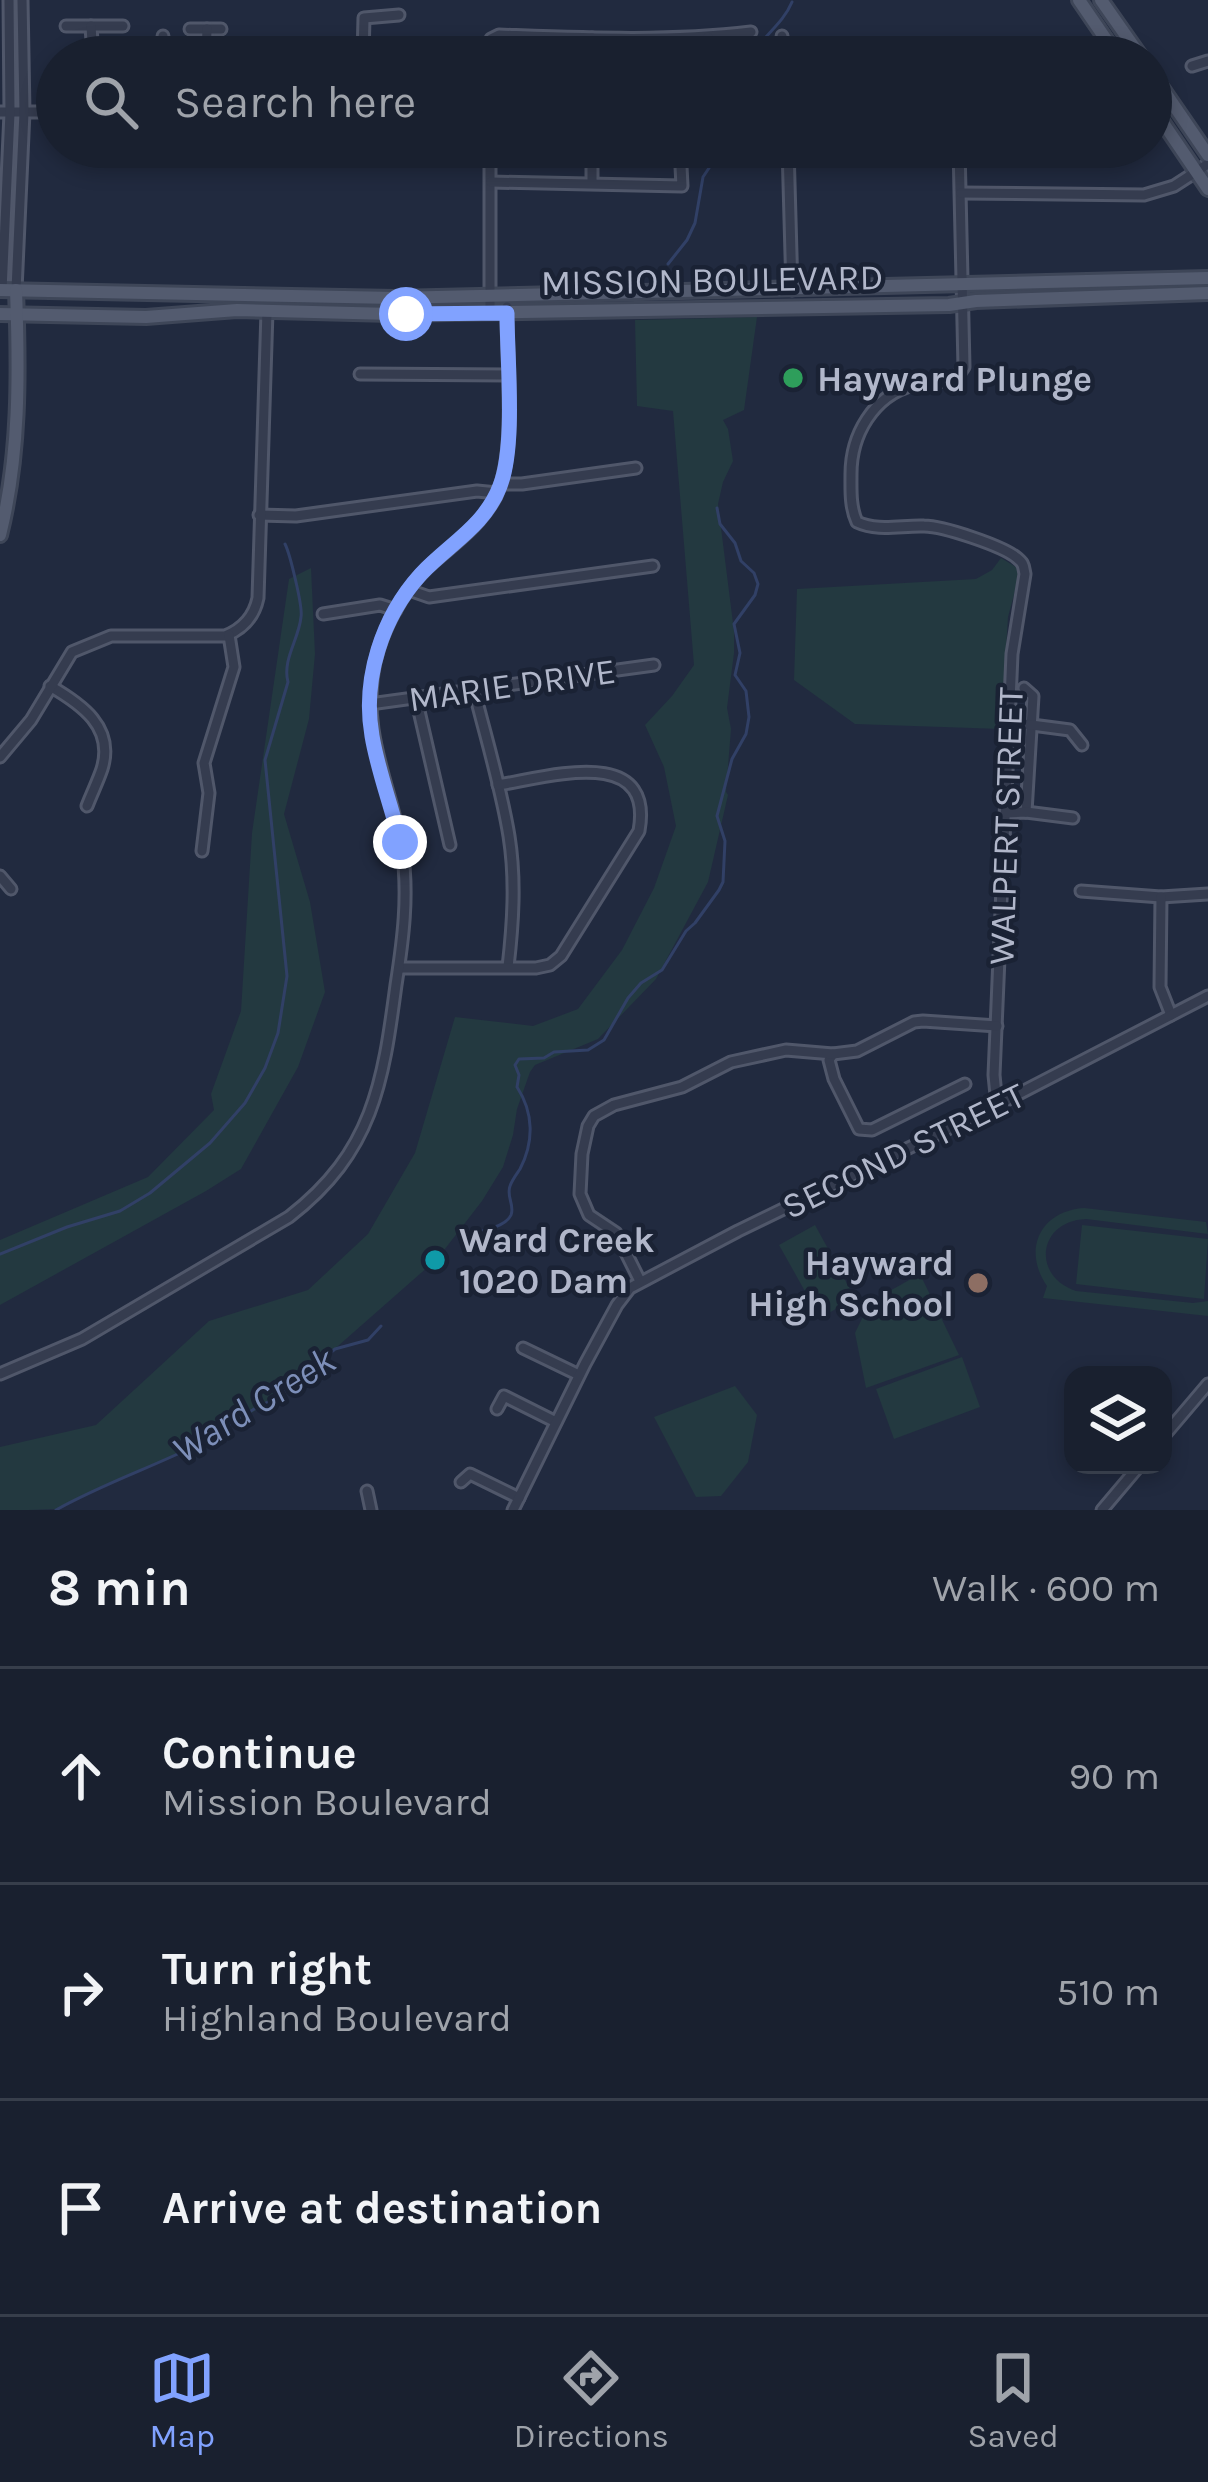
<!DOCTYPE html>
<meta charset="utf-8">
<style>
:root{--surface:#19202f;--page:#262d3b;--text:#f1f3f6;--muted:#9fa3aa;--line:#373e4b;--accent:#81a2ff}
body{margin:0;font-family:Karla,sans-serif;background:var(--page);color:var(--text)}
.controls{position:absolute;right:36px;bottom:36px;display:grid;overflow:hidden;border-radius:24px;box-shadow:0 6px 18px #0003}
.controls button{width:108px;height:108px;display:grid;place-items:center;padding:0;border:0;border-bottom:3px solid var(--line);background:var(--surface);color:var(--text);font:60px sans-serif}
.stop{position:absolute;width:36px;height:36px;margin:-27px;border:9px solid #81a2ff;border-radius:50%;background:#fff}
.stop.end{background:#81a2ff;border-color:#fff;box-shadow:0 3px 12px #0008}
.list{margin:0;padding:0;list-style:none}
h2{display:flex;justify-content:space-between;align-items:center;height:156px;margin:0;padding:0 48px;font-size:51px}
h2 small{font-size:39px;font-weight:400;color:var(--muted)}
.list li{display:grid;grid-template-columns:78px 1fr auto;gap:36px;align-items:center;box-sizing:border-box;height:216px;padding:0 48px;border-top:3px solid var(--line)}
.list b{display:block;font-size:45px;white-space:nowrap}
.list p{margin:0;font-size:39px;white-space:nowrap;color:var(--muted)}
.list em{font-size:39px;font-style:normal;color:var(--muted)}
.icon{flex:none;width:66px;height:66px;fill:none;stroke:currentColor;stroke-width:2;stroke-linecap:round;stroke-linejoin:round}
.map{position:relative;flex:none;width:1208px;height:1510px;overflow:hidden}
.search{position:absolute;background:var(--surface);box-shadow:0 6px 18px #0003;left:36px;right:36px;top:36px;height:132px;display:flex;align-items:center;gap:30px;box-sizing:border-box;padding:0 42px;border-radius:66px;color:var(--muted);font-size:45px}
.sheet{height:804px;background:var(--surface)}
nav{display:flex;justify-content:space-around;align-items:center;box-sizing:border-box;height:168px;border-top:3px solid var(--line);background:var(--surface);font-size:33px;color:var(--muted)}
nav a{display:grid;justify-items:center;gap:6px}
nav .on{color:var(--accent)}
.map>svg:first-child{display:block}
.green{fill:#233940}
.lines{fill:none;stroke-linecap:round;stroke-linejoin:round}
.stream{stroke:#314066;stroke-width:3}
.minor-casing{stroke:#50576a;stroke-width:15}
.major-casing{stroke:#3e4658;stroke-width:18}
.minor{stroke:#353c4f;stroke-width:9}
.major{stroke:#535b6f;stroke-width:12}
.route{stroke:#81a2ff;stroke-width:15}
.leisure-dot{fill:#2e9e5b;stroke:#1a2234;stroke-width:4.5}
.culture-dot{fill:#0f9aa8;stroke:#1a2234;stroke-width:4.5}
.education-dot{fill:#8d6e63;stroke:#1a2234;stroke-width:4.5}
.labels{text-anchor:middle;stroke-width:9;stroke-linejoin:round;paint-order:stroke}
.street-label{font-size:36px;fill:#b1b7ca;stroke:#1a2234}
.poi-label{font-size:36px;font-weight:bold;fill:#b1b7ca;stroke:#1a2234;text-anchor:start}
.water-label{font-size:39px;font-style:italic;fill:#7d8fb9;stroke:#1a2234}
</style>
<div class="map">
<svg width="1208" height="1510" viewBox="0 0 1208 1510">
<rect width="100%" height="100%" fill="#212a3f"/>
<g class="green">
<path d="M757 317 744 410 723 420 728 429 733 461 723 482 718 504 734 631V653L727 708 731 729 726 792 728 795 708 882 656 979 598 1039 535 1065 530 1072 517 1109 513 1135 503 1167 482 1201 438 1258 296 1383C231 1431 156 1465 81 1496 73 1500 65 1507 56 1509 40 1510 17 1510 0 1510V1447L96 1425 209 1321 308 1290 368 1234 415 1153 455 1017 533 1026 578 1009 622 950 654 888 676 826 664 767 645 725 672 696 694 665 673 411 637 406 635 320Z"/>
<path d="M1001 558 1016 567 1019 576 1008 617 1001 729 855 724 794 680 797 589 976 579 992 570Z"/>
<path d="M311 568 315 654 309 719 284 814 310 902 325 992 298 1067 241 1169 206 1191 0 1305V1240L148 1177 214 1110 211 1094 241 1011 252 833 289 579Z"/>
<path d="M1084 1208 1206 1222 1208 1234 1086 1219C1038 1221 1031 1276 1076 1291L1193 1303 1208 1301V1316L1043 1298 1047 1286C1022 1250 1040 1211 1084 1208Z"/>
<path d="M815 1225 855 1298 820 1318 779 1245Z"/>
<path d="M1082 1225 1208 1239 1204 1299 1076 1284Z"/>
<path d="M920 1274 959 1355 866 1388 855 1333 870 1302Z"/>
<path d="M962 1357 980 1407 894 1439 876 1389Z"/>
<path d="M735 1386 757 1415 748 1462 721 1496 696 1497 654 1417Z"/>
</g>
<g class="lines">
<g class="stream">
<path d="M750 57C762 37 783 24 792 2"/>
<path d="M668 264 687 240 695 223 703 177 717 156V147"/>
<path d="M477 1233C487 1229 506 1226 511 1215 515 1205 506 1197 510 1186 512 1180 516 1175 520 1169 534 1142 534 1113 517 1087L519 1075 515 1065 519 1059 544 1058 554 1052 588 1050 604 1040 628 998 641 983 662 970 686 931 695 923 719 890 723 882 725 841 717 816 732 759 746 734 749 717 746 691 735 675 740 653 734 624 755 595 758 584 754 573 741 561 735 543 720 524 717 508"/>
<path d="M0 1254 67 1227 120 1211 150 1193 210 1143 245 1103 265 1068 278 1033 287 976 265 760 288 682C282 660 299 639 301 617 303 607 290 554 285 544"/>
<path d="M56 1510C102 1484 153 1467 201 1443 225 1431 249 1408 274 1400L335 1349 368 1340 381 1326"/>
</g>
<g class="minor-casing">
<g id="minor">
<path d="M66 26H123"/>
<path d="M91 26 93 57"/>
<path d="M190 29H221"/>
<path d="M163 36V57"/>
<path d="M782 36 783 57"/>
<path d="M592 38V57"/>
<path d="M333 56V57"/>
<path d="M206 57 207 29"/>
<path d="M363 57 364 18 399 15"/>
<path d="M489 57 491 39 499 35C583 38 667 42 751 32"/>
<path d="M699 57 708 37"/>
<path d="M1192 66 1208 61"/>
<path d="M0 112H57"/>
<path d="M490 147V313"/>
<path d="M592 147V183"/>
<path d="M788 147 792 290"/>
<path d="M959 147 964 367C953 387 933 380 913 385 873 396 851 435 851 474 851 490 850 507 857 522 878 532 902 525 924 526 943 526 1003 546 1017 558 1024 564 1023 564 1025 574L1012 654 994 1075 997 1105"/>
<path d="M491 182 682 186 680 147"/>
<path d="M961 193 1144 195 1174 186 1208 164"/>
<path d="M2 290 10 113 9 0"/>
<path d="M16 290 24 112 22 0"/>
<path d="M360 374 508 375"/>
<path d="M501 484H522L636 468"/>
<path d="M259 515 296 516 477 491 497 493"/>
<path d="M409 590 429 597 653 566"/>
<path d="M323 614 380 605 396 610"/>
<path d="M50 686C81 704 115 727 102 769 98 781 92 793 87 806"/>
<path d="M1024 688 1033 696 1026 812"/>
<path d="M474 690C486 738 501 787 509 836 516 880 513 924 508 967"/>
<path d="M416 698 450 845"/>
<path d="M370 704 654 665"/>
<path d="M1009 722 1070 730 1082 745"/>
<path d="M0 757 31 720 72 652 111 636H225C243 629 254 617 258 598L267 311"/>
<path d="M1006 813 1026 812 1073 818"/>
<path d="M202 851 209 793 204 763 234 667 229 635"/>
<path d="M0 876 11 889"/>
<path d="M1081 891 1161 897 1208 894"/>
<path d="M1161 897 1160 987 1171 1015"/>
<path d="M399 968H536L550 965 561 956 639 831C655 743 545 778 498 785"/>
<path d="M833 1054 829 1060 834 1079 859 1129 872 1130 965 1084"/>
<path d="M640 1281 616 1233 589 1215 580 1194 582 1154 588 1126 594 1116 614 1105 682 1087 731 1062 786 1050 833 1054 857 1051 914 1022 923 1021 997 1026"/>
<path d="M523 1348 579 1375"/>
<path d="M0 1374 82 1339 289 1217C373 1152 383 1083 396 985 403 940 409 895 402 849 390 783 360 732 375 662 383 628 402 593 427 568 452 545 480 527 496 496 518 452 506 358 507 307"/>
<path d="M497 1409 504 1396 556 1422"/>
<path d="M1163 1437 1208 1384"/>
<path d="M461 1482 470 1474 519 1498"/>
<path d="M367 1491 371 1510"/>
<path d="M513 1510 585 1364 617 1305 630 1288 738 1231 997 1105 1208 996"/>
<path d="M1102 1510 1140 1465"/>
</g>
</g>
<g class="major-casing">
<g id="major">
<path d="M1079 0 1118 57"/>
<path d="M1101 0 1141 57"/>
<path d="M1151 72 1208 155"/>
<path d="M1151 105 1208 189"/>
<path d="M0 290 395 298 1208 278"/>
<path d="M0 314 146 317 237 310 392 314 949 305 976 301 1208 293"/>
<path d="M0 535C20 455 19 372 16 290"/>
</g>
</g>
<use href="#minor" class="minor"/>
<use href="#major" class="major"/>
</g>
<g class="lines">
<path class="route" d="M400 842C392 807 378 772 372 736 362 679 382 617 421 574 449 544 485 526 500 486 516 445 507 359 507 313L406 314"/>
</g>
<circle class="leisure-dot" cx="793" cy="378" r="12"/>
<circle class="culture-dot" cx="435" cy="1260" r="12"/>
<circle class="education-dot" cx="978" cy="1283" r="12"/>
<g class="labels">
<g class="street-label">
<text transform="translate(712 279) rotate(-1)" y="13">MISSION BOULEVARD</text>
<text transform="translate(512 684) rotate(-8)" y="13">MARIE DRIVE</text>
<text transform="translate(1005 826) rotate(-88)" y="13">WALPERT STREET</text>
<text transform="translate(903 1150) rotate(-26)" y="13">SECOND STREET</text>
</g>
<g class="poi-label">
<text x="817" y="391">Hayward Plunge</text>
<text x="459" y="1252">Ward Creek<tspan x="459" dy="41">1020 Dam</tspan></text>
<text x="954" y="1275" text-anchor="end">Hayward<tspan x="954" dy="41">High School</tspan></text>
</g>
<g class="water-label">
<text transform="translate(253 1404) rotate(-32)" y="14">Ward Creek</text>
</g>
</g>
</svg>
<div class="controls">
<button><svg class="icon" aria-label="layers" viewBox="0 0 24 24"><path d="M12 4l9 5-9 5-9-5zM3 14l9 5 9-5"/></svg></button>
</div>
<div class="stop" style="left:406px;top:314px"></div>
<div class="stop end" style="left:400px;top:842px"></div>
<div class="search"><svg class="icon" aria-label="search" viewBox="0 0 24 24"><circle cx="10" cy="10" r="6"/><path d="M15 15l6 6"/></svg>Search here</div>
</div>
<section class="sheet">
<h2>8 min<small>Walk · 600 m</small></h2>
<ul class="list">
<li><svg class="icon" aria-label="ahead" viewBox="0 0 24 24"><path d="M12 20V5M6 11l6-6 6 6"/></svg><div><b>Continue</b><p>Mission Boulevard</p></div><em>90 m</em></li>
<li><svg class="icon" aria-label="right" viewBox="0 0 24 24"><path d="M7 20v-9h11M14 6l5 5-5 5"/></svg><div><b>Turn right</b><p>Highland Boulevard</p></div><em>510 m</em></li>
<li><svg class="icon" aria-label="arrive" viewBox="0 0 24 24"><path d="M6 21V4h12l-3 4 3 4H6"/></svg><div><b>Arrive at destination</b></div></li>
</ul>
</section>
<nav>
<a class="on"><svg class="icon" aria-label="map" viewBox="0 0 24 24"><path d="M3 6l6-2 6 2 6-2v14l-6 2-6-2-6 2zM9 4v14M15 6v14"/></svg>Map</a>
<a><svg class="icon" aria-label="directions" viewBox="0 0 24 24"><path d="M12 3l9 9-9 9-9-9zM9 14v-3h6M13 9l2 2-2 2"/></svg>Directions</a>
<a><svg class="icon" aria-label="saved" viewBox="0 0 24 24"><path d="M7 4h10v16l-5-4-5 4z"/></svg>Saved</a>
</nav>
